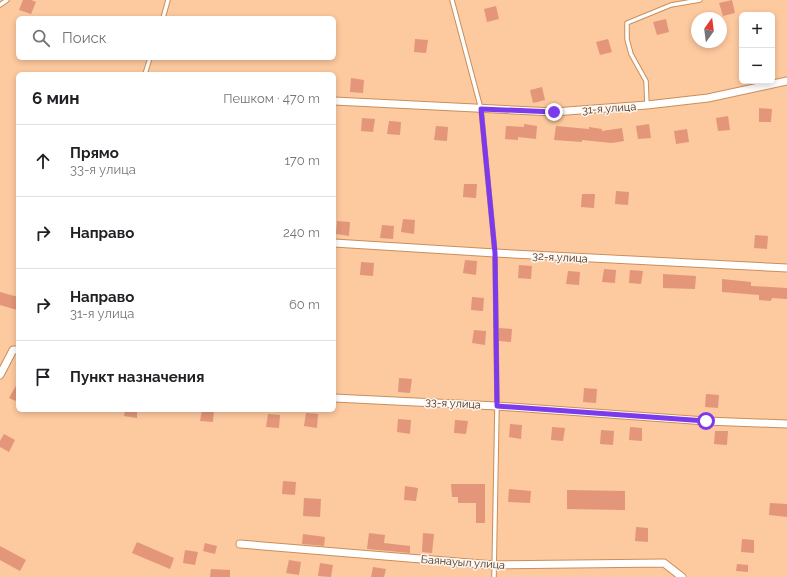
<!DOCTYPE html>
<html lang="ru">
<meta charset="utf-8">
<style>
:root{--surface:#fff;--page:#f2f2f2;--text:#202124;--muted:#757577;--line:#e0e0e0}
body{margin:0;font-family:Raleway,sans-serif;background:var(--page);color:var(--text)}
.controls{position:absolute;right:12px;top:12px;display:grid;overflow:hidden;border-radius:6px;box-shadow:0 2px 6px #0003}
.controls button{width:36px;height:36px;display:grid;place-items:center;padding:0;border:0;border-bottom:1px solid var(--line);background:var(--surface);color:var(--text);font:20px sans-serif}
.compass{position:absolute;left:691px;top:12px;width:36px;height:36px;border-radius:50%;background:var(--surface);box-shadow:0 2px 6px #0003;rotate:14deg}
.stop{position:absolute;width:12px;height:12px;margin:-9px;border:3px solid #7c3aed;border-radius:50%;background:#fff}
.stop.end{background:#7c3aed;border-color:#fff;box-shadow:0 1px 4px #0008}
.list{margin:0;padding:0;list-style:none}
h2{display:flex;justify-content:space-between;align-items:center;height:52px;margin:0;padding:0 16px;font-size:17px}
h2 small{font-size:13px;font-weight:400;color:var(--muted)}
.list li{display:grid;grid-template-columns:26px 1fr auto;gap:12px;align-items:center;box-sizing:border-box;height:72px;padding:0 16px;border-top:1px solid var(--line)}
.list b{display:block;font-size:15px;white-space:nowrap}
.list p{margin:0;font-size:13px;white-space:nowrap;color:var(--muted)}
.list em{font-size:13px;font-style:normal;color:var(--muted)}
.icon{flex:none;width:22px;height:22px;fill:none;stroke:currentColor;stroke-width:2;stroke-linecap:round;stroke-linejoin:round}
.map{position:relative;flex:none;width:787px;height:577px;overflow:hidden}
.search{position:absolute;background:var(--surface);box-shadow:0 2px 6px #0003;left:16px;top:16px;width:320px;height:44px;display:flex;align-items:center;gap:10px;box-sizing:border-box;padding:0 14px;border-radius:6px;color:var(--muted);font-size:15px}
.panel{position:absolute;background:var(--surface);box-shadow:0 2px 6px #0003;left:16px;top:72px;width:320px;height:340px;border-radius:6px}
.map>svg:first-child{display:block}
.building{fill:#e3967a}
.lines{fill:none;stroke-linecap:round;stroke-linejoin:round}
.service-casing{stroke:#cb8e59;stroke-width:5.5}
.minor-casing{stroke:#cb8e59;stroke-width:9}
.service{stroke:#fff;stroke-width:3.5}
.minor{stroke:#fff;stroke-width:7}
.route{stroke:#7c3aed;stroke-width:5}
.labels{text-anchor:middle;stroke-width:3;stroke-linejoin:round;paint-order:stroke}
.street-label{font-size:11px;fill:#4c321c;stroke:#fcf5ef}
</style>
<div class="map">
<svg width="787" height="577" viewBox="0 0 787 577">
<rect width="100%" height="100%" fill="#fdc99f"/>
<g class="building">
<path d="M23 0H31L36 2 31 14 19 10Z"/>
<path d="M732 0 735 13 723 16 719 3Z"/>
<path d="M496 6 499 19 487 22 484 9Z"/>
<path d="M666 19 669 32 657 35 653 22Z"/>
<path d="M415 39 428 40 426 53 414 52Z"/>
<path d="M608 39 612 52 600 55 596 42Z"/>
<path d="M351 78 364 80 363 93 350 92Z"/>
<path d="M542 87 545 100 533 103 530 90Z"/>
<path d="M759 108 772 109 771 122H759Z"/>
<path d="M728 116 730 130 718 131 716 118Z"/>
<path d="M362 118 375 119 373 132 361 131Z"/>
<path d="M389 121 401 122 400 135 387 134Z"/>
<path d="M524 124 537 126 536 139 518 137V140L505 139 506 126 524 127Z"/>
<path d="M649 124 651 138 638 139 636 126Z"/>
<path d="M436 126 448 127 447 141 434 140Z"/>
<path d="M556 126 589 129V127L602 129V131L622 128 624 141 612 143 582 140V142L554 140Z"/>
<path d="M687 129 689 142 676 144 674 131Z"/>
<path d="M464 184H477L476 198 463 197Z"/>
<path d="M616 191 629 192 628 205 615 204Z"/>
<path d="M582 194H595L594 208 581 207Z"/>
<path d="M403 219 415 220 414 234 401 232Z"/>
<path d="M337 221 350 222 349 236 336 234Z"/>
<path d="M382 225 394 226 393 239 380 238Z"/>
<path d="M755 235 768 236 767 249 754 248Z"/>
<path d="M465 260 477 261 476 275 463 273Z"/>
<path d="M361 262 374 263 373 276 360 275Z"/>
<path d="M519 265 532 266 531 279 518 278Z"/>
<path d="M604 269 616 270 615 283 602 282Z"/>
<path d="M630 270 643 271 641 284 629 283Z"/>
<path d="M568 271 580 272 579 285 566 284Z"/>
<path d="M663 274 696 276 695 289 663 288Z"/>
<path d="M722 279 751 282V286L787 288V299L772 298 771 301 759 300V295L722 292Z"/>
<path d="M0 292 18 297 17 310 0 305Z"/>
<path d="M472 297 484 298 483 311 471 310Z"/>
<path d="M499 328 512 329 511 342 499 341Z"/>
<path d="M474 330 486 331 485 345 472 343Z"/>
<path d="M399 378 412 379 410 393 398 392Z"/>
<path d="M18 382V402L9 398Z"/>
<path d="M584 388 597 389 596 403 583 402Z"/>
<path d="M706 394 719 395 718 408 705 407Z"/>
<path d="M125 410H137V418L124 416Z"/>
<path d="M202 410H214L213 422 200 421Z"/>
<path d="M306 413 318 414 317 428 304 426Z"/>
<path d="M268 414 280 415 279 428 266 427Z"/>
<path d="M398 419 411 420 410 434 397 432Z"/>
<path d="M455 420 468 421 466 434 454 433Z"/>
<path d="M510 424 522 425 521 439 509 437Z"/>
<path d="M552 427 565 428 563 441 551 440Z"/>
<path d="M630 427 642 428V441L629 440Z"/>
<path d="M601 430 614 431 613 445 600 444Z"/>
<path d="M715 431H728L727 445 714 444Z"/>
<path d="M4 434 15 440 9 452 0 447V441Z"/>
<path d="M283 481 296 482 295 495 282 494Z"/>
<path d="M451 484H485V523H476V503H458V497H452Z"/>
<path d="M405 486 418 488 416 501 404 500Z"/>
<path d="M509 489 531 491 530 503 508 502Z"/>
<path d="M567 490 625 491V510L567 509Z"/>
<path d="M304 498 321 499 320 517 303 516Z"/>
<path d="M770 503 787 504V517L769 515Z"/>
<path d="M636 527 648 528V542L635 541Z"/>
<path d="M369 533 385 535 384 543 410 546V553L367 549Z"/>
<path d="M423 533 434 534 432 553 422 552Z"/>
<path d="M303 534 325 537 324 546 302 544Z"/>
<path d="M742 539 754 540V553L741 552Z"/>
<path d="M137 542 174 558 170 569 132 553Z"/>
<path d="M205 543 217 546 215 554 203 551Z"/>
<path d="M0 546 26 560 20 571 0 560Z"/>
<path d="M185 550 198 552 195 565 183 563Z"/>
<path d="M289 560 301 562 299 575 286 573Z"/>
<path d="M320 563 333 565 331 577 318 576Z"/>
<path d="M737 564 748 565V572L736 571Z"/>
<path d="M373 567 386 569 384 577H371Z"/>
<path d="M211 569 230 570V577H210Z"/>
</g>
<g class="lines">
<g class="service-casing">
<g id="service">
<path d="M452 0 481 109 495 253 497 406 494 577"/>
<path d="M0 5 7 0"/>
<path d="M163 18 168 0"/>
<path d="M145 74 150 58"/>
<path d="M647 105 646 81 631 54 627 39V23L671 5 700 0"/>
</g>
</g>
<g class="minor-casing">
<g id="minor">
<path d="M334 101 554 112 647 105 708 98 787 81"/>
<path d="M334 243 495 253 787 268"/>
<path d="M0 375 13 350H18"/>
<path d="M334 398 497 406 706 421 787 424"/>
<path d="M240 544 494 565 664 563 682 577"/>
</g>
</g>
<use href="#service" class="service"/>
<use href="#minor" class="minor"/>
</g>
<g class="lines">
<path class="route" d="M554 112 481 109 495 253 497 406 706 421"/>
</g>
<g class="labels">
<g class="street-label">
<text transform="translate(609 108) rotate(-4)" y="4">31-я улица</text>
<text transform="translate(560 257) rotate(3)" y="4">32-я улица</text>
<text transform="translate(453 403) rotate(3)" y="4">33-я улица</text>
<text transform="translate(463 562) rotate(4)" y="4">Баянауыл улица</text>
</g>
</g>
</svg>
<div class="controls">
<button>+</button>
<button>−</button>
</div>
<svg class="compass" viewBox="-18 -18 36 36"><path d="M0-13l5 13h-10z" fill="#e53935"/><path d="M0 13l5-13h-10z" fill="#757577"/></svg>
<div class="stop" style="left:706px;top:421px"></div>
<div class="stop end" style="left:554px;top:112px"></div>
<div class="search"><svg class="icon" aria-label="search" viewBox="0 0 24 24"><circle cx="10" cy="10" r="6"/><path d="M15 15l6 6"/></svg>Поиск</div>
<section class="panel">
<h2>6 мин<small>Пешком · 470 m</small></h2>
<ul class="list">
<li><svg class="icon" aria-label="ahead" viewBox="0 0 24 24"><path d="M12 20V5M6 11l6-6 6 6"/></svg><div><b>Прямо</b><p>33-я улица</p></div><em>170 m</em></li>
<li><svg class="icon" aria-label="right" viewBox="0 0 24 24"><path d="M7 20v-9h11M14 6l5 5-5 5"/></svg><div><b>Направо</b></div><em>240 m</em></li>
<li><svg class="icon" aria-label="right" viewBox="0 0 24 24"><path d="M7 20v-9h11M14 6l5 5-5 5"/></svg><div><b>Направо</b><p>31-я улица</p></div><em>60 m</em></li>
<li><svg class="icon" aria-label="arrive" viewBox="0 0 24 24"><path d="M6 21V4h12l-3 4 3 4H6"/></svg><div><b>Пункт назначения</b></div></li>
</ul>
</section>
</div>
